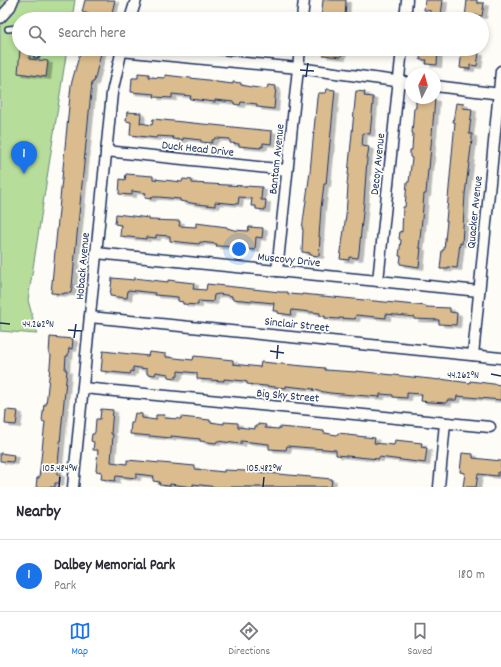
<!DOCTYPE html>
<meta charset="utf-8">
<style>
:root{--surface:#fff;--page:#f7f7f7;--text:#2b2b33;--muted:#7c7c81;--line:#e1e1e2;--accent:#1a73e8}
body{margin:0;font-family:Dekko,sans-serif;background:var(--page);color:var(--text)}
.compass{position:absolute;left:405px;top:68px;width:36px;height:36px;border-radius:50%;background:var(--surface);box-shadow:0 2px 6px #0003;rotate:6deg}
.you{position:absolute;left:239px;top:249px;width:14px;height:14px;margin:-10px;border:3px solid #fff;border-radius:50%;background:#1a73e8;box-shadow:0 0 0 6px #1a73e833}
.badge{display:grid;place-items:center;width:26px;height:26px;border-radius:50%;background:var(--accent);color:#fff;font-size:13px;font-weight:700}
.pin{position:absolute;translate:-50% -33px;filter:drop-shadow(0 1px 2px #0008)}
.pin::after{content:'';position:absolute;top:21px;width:14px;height:12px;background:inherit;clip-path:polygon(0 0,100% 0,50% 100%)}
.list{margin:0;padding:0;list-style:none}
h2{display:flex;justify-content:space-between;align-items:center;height:52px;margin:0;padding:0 16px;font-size:17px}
h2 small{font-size:13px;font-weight:400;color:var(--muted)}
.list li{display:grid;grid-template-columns:26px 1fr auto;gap:12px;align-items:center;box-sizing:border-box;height:72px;padding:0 16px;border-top:1px solid var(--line)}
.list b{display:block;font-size:15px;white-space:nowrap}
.list p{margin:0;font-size:13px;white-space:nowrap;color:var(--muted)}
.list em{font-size:13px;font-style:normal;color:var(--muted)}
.icon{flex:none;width:22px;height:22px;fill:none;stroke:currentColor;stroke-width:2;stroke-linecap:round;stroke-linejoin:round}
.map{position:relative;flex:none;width:501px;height:487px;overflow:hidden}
.search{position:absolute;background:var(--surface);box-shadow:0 2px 6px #0003;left:12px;right:12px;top:12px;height:44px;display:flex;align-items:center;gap:10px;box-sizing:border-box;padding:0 14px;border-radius:22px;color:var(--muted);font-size:15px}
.sheet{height:124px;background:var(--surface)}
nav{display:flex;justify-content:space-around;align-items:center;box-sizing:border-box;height:56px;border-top:1px solid var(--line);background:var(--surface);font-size:11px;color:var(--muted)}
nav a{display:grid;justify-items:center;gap:2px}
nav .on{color:var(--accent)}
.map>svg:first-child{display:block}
.green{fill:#b6de9a;stroke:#68867c}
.building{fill:#dabc8e;stroke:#1b2f5e;filter:url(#shadow)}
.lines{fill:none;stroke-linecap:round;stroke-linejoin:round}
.lane-casing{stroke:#1b2f5e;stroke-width:8}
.street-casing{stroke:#1b2f5e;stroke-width:13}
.lane{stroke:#fdfcf7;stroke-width:5}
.street{stroke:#fdfcf7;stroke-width:10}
.ticks{fill:none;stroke:#1b2f5e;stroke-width:1.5}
.labels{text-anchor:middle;stroke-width:3.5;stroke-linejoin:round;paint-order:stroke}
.street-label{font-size:12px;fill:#1b2f5e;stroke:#fdfcf7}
.ticks-label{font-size:10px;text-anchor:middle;fill:#1b2f5e;stroke:#fdfcf7;stroke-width:3.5;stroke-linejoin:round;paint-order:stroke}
</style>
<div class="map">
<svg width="501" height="487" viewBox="0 0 501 487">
<defs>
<filter id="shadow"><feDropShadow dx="4.5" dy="2.5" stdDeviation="0" flood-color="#0004"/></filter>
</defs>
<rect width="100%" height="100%" fill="#fdfcf7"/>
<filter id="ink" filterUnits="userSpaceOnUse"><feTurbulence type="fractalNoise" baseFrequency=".025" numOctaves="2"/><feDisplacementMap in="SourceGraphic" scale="8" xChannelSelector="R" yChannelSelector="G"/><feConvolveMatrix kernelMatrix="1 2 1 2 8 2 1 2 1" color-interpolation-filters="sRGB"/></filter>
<g filter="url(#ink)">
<path class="green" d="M0 0H75L72 19H19V49H67L28 300 37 334 0 331Z"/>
<g class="building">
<path d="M85 0H115L111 17 106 16 105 19 82 12Z"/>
<path d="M323 0H346L345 19H321Z"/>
<path d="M425 0H443L441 15 431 14V11L424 10Z"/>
<path d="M467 0H477V3H484L482 16 475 15V19L465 18Z"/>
<path d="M20 49H30L29 59 48 61 46 77 18 73Z"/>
<path d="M81 49H102L94 82H92L72 286 71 293H64V294L51 293 71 85Z"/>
<path d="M324 49H342L341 57 323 55Z"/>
<path d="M421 49H438L437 65 426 64 427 60H420Z"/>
<path d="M462 49H472V53H479L477 66 470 65V69L460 68Z"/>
<path d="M138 73 149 74V77L165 78V75L173 76 216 81V82L233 84V82L241 83V85L251 87 267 89 268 85 276 86 274 109 257 107V104L241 102 240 105 234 104V102L215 100V102L190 99 191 96 172 94V98L154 97 155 94 131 92 132 78H138Z"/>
<path d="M327 89 335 90 326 184H324L321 208 319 237H320L319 256 310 255V253L302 252 303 229H302L310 172 317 98 318 93H326Z"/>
<path d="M356 91 365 92 364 96 373 97V103L370 134 363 133 362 146 369 147 367 159 364 202 359 252 358 258 349 257V260L340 259 346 215 348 186 347 185Z"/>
<path d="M425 98 435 99 429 169H428L426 194H424L422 219 419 248H421L419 267 400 264 401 256H399L401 240 399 239 400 231 402 232 403 207H405L407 182H409L412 158 410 157V150H412L413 133H412L414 108H416V100L425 101Z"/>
<path d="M456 103 464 104 463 108 472 109 469 134H472V140L465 194 462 244 460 243 457 268 448 267V269H440L442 250H444L447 221H446L455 122H453Z"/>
<path d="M127 112 141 113 140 123 152 125 153 119 272 131 271 144 263 143V147L261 146V148L249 147 239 146V144L230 143V139L215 138 214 140H212V143L201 142V140L183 138V140L173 139V137L157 136 156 138 130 135 131 122 126 121Z"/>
<path d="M126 174 153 176V179L173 181 182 182 183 179 192 180V183L262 187 261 200H266L265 210 256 209V206H251L252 198 239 197 238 204 215 202V206L197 204 180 201V199L159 197H152L151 199 145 198 146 193 132 191V195L119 194 120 179 125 180Z"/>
<path d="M116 214 149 218V220L180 221 179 226 196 227V223L227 227V228L234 230 248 231 249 227 263 228 262 238 256 237 255 250 247 249V247L216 246 217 244 200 242 199 244 170 241V236L156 235V238L146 237V239L120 236 121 225 115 224Z"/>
<path d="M112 278 134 280V278L168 282V280L176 281 194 283 193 289 206 290 207 284 280 292H288V294L302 295V294L426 306V307L450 308V312L457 313 456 325 439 324V320L414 319 415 317 386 314V318L356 315 355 319 339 318V319L325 318V316H320V313L292 310 291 315 278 313V311H273L274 303 232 299V296L219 294 214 295 213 302 198 301V305L183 304V302L178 301V297L155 295V293L128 290 127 298 110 296Z"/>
<path d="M50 337 73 339 72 349 69 348 68 356H66L65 370H67L57 474H60L59 483H55V487H36L37 478H39L45 422 42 421 44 404 46 405 49 377 51 355 49 354Z"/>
<path d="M103 351 148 356 149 352 166 354V357L193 360 194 356 233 360V364L260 367 261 362 325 368V370L356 372V371L440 380V379L470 383V381L501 385V400L457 396 456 400H447V403L430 402 421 401 422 394 407 393V398L393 397V395L380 394V397L330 393 313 390 314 389 286 386V388L275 387 247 384V382L244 381 224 379V381L197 379V373L178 371V376L176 375V378L168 377V374L156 372 155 375 147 374V369L133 367V372L131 371 130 374 101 371Z"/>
<path d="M101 409 113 410 111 434H113L111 462 127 464V460L195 466V469L224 472V470L246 471 332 479 331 487H217L193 484V487L170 484V486L159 485 160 482 153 481 154 476 136 474V478L116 476 115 481 101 479 102 472 96 471 98 450H93L94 442 91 441 92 434H94L95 432 96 419H100Z"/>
<path d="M6 410 18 411 16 425 5 424Z"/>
<path d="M135 413 142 414V418L156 420V415H165L164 418 181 419V417L210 420V422L224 424V422L238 423V427L255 429V426H258V424L266 425 265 428 279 429V427L315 430 324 431V433L337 435 338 433 347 434V435L375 438 374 443 394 445 395 440 422 443 421 447 427 448 425 463 379 457V459L336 455V450L287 446 286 450 269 449V444L241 441V444L217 441 216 443 200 441V439L171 436V438L130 434 131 423H133Z"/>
<path d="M0 453 14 455 13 462 0 461Z"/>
<path d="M462 453 473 454V458L501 461V472H498V476L478 474 476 487H463L465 473 460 472Z"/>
</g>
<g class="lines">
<g class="lane-casing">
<g id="lane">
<path d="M8 29 19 28"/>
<path d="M37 55 38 49"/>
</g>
</g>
<g class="street-casing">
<g id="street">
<path d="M0 18 10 7 13 0"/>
<path d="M130 19 136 0"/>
<path d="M302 19 304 0"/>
<path d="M405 19 407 0"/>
<path d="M121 51 298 68 411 83"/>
<path d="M435 86 501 94"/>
<path d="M106 151 287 170"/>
<path d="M96 253 479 291"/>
<path d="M277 271 300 49"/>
<path d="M378 281 402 49"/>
<path d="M90 317 501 358"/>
<path d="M473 355 501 71"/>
<path d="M83 388 490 427"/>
<path d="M73 487 112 93 122 49"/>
<path d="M439 487 445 423"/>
</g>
</g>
<use href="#lane" class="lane"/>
<use href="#street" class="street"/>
</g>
</g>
<path class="ticks" d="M300 70 314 71M306 77 308 63M0 323 10 324M68 330 82 331M74 338 76 324M270 351 284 353M277 359 278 345M491 374 501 376M59 487 60 477M263 487 264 477"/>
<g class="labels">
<g class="street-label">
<text transform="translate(198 148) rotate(6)" y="4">Duck Head Drive</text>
<text transform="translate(276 159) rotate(-84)" y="4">Bantam Avenue</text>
<text transform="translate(377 164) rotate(-84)" y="4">Decoy Avenue</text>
<text transform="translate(474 212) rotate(-84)" y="4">Quacker Avenue</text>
<text transform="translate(289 259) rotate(6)" y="4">Muscovy Drive</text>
<text transform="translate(82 266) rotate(-85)" y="4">Hoback Avenue</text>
<text transform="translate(297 324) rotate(6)" y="4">Sinclair Street</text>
<text transform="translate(288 395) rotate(5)" y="4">Big Sky Street</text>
</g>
</g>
<g class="ticks-label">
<text x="38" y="327">44.262°N</text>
<text x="463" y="378">44.262°N</text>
<text x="60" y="471">105.484°W</text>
<text x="264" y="471">105.482°W</text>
</g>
</svg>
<svg class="compass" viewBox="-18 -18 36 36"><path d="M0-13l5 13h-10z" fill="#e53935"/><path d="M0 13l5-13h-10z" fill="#7c7c81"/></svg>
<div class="you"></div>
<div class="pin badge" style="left:24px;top:174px">1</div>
<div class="search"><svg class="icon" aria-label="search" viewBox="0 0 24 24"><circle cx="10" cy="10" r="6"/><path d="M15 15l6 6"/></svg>Search here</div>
</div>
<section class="sheet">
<h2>Nearby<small></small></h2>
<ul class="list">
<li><span class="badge">1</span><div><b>Dalbey Memorial Park</b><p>Park</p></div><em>180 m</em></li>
</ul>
</section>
<nav>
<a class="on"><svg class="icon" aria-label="map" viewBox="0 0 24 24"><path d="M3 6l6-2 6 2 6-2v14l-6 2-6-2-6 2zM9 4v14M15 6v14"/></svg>Map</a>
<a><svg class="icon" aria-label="directions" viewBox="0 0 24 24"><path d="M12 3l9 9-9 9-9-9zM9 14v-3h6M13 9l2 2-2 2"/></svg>Directions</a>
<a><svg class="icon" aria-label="saved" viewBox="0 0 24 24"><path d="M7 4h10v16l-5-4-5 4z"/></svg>Saved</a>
</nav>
